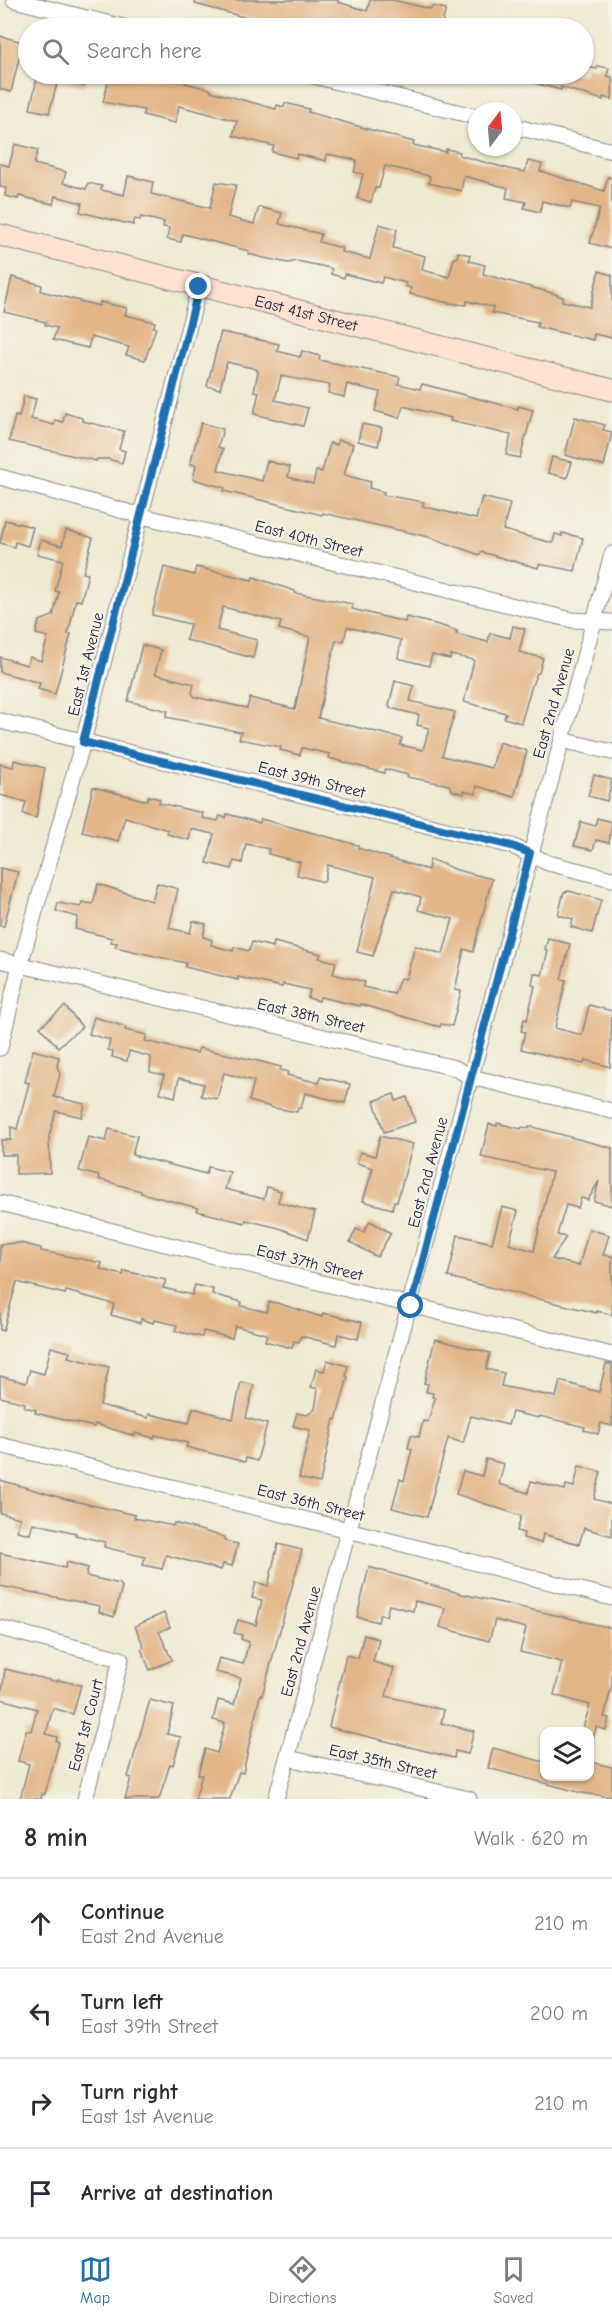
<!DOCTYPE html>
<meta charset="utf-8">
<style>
:root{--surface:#fff;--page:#f7f7f7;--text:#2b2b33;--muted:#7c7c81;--line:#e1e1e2;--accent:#1f6fb2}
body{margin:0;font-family:"Comic Neue",sans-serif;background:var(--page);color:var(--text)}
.controls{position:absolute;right:18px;bottom:18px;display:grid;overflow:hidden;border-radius:12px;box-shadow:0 2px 4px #0004}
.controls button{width:54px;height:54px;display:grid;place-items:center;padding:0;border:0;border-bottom:2px solid var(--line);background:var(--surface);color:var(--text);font:30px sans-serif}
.compass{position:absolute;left:468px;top:102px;width:54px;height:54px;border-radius:50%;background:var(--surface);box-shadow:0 2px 4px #0004;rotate:16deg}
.stop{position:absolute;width:18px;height:18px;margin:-14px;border:4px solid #1f6fb2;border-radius:50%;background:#fff}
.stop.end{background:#1f6fb2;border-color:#fff;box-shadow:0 2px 6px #0008}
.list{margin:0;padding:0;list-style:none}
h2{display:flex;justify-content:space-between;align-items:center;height:78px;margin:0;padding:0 24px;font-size:26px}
h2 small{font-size:20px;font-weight:400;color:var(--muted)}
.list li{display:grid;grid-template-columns:39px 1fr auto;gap:18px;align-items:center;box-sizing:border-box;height:90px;padding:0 24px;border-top:2px solid var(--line)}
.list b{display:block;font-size:22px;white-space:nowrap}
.list p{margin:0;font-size:20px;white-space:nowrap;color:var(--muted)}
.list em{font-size:20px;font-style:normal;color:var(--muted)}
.icon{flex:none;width:33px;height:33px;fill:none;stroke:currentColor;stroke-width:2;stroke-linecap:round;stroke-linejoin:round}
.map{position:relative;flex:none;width:612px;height:1799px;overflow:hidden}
.search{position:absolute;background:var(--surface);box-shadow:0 2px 4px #0004;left:18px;right:18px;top:18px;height:66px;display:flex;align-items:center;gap:15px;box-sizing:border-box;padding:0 21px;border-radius:33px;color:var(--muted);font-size:22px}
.sheet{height:438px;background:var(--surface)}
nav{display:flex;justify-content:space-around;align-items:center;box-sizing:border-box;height:84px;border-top:2px solid var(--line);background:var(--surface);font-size:16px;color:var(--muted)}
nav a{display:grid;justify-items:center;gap:3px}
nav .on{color:var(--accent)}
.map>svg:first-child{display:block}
.building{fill:#e3b688}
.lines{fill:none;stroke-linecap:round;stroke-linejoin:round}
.street-casing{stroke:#888686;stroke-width:17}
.secondary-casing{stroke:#888686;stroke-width:23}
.street{stroke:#fff;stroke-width:15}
.secondary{stroke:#fee3d2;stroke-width:21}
.route{stroke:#1f6fb2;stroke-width:8}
.labels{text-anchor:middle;stroke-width:4.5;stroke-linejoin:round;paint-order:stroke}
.street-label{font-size:16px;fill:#22223b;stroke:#f7f3e8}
</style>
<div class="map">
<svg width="612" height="1799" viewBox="0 0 612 1799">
<rect width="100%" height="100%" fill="#f7f3e8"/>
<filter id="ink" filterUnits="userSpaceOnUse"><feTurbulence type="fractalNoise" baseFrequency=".0167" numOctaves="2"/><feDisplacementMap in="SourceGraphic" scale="12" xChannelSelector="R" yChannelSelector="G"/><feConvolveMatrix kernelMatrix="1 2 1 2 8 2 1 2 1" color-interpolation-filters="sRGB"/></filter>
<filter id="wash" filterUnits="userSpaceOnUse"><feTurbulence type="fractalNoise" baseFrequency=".008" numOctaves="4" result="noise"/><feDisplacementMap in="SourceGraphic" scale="24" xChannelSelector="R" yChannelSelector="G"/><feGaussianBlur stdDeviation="1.35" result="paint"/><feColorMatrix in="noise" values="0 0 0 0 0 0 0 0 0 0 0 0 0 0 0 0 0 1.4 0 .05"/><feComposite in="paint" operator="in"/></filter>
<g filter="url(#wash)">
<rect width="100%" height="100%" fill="#efead2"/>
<g id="blocks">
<g class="building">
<path d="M196 0H338V2L367 11 370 0H393L431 9 432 6 446 9 441 28H336L321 25 320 28H316L289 22 288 26 247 18 195 4Z"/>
<path d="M0 36 23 42 11 92 0 89Z"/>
<path d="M598 66 609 68 607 76 612 77V100L603 97V100L561 87V90L515 78 516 74H585L586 67 597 69Z"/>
<path d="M38 74H88L84 86 58 80 49 113 30 109Z"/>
<path d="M110 74H132L161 81 165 74 186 79 185 83 210 89V91L276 109 277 105 284 107 285 103 309 109 308 112 414 142 413 145 446 152V149L460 152 459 155 469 158 513 170 525 172 528 161 542 164 540 171 604 191 608 177 612 178V249L590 243 600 208 572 202 570 208 542 201 540 212 524 208 526 202 506 198 508 188 464 176 461 191 429 183 430 176 385 166 379 188H375L371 202 357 198 363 174 354 172 357 160 327 154 326 161 297 154 296 158 272 152 274 146 233 136 237 121 179 106 175 123 143 115 144 110 103 102Z"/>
<path d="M15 144 38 150 34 164 66 172 63 183 86 189 88 183 102 186 101 190 124 195 128 176 153 182 151 194 210 208 216 182 236 185 228 217 254 224 259 207 282 213 279 224 321 234 319 242 342 248 341 252 370 259 379 224 397 229 393 248 425 256 422 270 449 277 454 258H457L458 252 470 255 469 261 485 265 483 274 552 293 563 297 562 301 590 307 599 271 612 275V338L594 334 593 340 537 327 538 322 492 313 493 307 467 301 466 305 449 303 410 294 411 288 405 286 406 283 383 277 381 283 345 274 344 278 331 274 332 269 326 267 297 261 288 263 264 258 248 254 249 251 183 234 181 242 167 239 169 228 163 227 164 222 141 217 140 220 135 219 133 225 80 212 82 203 55 196 53 204 19 196 18 199 5 196 6 188 0 187V164L9 166Z"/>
<path d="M12 277 42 285 41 291 99 306 100 302 127 308 125 315 155 322 154 327 156 328 145 360 126 355 129 347 91 337 88 348 53 340 57 328 45 325 46 322 4 312Z"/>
<path d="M221 332 279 344 277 351 300 357 302 351 320 356 319 360 400 377 398 384 420 389 422 384 518 409V406L533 410 520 458 506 455 511 435 450 421 451 418 403 406 400 418 375 411 380 392 347 384 344 397 328 393 330 385 281 376 275 400 308 408 303 426 254 414 259 392 254 391 258 372 256 369 227 362 220 389 207 386Z"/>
<path d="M24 396 36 399 31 419 54 425 55 420 63 422 65 413 82 418V421L124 431 119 449 125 451 122 463 108 459H97L96 461 9 441 15 416 19 417Z"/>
<path d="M575 417 605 425 603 430 612 432 604 466 565 455Z"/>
<path d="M201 423 223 429 218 447 223 449 218 470 262 481 267 461 290 467 288 477 313 484 316 471 322 472 330 443 337 445 338 440 353 444 344 475 371 482 369 488 384 492 383 495 424 502 422 506 476 519 482 497 510 504 503 530 553 543 555 534 562 536V533L583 538 575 571 539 564 538 568 481 552 480 555 429 537 323 513 322 515 224 491 225 488 193 479 196 465 190 464Z"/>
<path d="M362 424 382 428 378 446 358 441Z"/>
<path d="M552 457 572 462 567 478 548 473Z"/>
<path d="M5 520 33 527 28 546 15 542 14 547 0 543Z"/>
<path d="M66 530 93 538 83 573 88 574 81 601 76 600 68 634H71L55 694 38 689 40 683 0 672V657L27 665 30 657 41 661 48 637 36 634 39 621 53 616 59 592 55 591 63 560 37 554 41 540 62 546Z"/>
<path d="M164 567 194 575 196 567 252 580 253 577 295 591V593L353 604 352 609 405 622 406 617 439 625 457 631 456 634 488 642 490 633 510 638 513 626 525 629 519 652 543 658 539 673H537L532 685 521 723 504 718 506 713 464 702 474 660 451 655 450 659 432 655 429 666 398 658 401 640 347 627 344 641 337 640 335 643 318 718 402 738 400 745 423 750 429 728 417 725 419 715 390 708 389 705 395 681 414 686 410 701 455 712 442 756 492 768 499 742 527 751 514 797 477 786 476 794 464 791V794L453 791 449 785 407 777 408 775 385 769 384 773 329 758 330 754 302 748 300 755 280 750 281 747 239 739 241 732 166 717 168 711 128 701 142 645 161 650 155 674 194 684 192 693 195 697 247 708 250 698 295 709 310 637 279 629 281 622 223 607 217 630 257 640 253 658 186 640 190 624 152 615Z"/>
<path d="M14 760 45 768 36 818 23 814 26 802 0 795V764L13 767Z"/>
<path d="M594 775 612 780 607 801 588 796Z"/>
<path d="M93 787 144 800 147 801 148 796 160 799 159 803 203 813 202 818 218 821 220 816 226 818 227 814 260 823 261 819 358 845V848L428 870 430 859 457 870 492 879 473 952 464 949 455 990 461 991 452 1026 441 1024 440 1027 360 1004V1006L320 997 319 1001 308 998 310 990 283 984 282 987 238 977V980L185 967 186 963 115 947 117 943 111 942 112 938 75 929 78 917 56 911 58 903 81 907 82 902 93 904 98 884 152 901 157 883 178 889 169 928 190 933 193 921 206 924 203 937 212 940 211 945 233 951 234 947 249 951 252 942 273 947 274 942 321 954 319 958 336 962 333 974 365 982 363 987 394 994 400 978 406 979 415 946 443 954 453 919 418 910 421 897 394 889 373 956 357 952 375 877 328 865 324 882 297 875 300 862 268 854 269 849 246 844 242 863 234 861 232 869 207 863 214 834 191 829 189 840 167 834 168 830 125 817 118 841 82 832Z"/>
<path d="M597 818 612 822 609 843 596 840 593 850 574 846 581 822 595 826Z"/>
<path d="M0 868 18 872 4 926H0Z"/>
<path d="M569 891 601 900 592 933 571 927 573 919 558 915 564 892Z"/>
<path d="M548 938 570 944 561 979 566 980 555 1028 582 1035 589 1005 612 1011 610 1067 585 1060 584 1064 521 1049 525 1032 521 1031 524 1019 527 1020 535 986 532 985 534 973 542 975 548 951 545 950Z"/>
<path d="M65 1006 82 1027 58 1047 40 1027Z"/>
<path d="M94 1017 126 1027 125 1030 147 1035 145 1041 197 1053 199 1048 258 1061 281 1067 280 1070 288 1072 287 1075 319 1083 320 1077 350 1084 345 1103 305 1093 301 1108H298L297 1112 274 1108 249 1101 254 1081 224 1073 217 1099 201 1096 204 1084 179 1078 175 1097 160 1093 164 1075 150 1072 151 1057 129 1051 127 1061 112 1057 113 1051 108 1050 110 1040 89 1034Z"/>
<path d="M33 1050 59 1057 57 1066 60 1074 54 1097 85 1104 82 1117 56 1111 49 1136 50 1173 16 1174V1155H1V1140H11V1127L17 1129 29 1083 25 1082Z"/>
<path d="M394 1094 396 1101 407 1097 415 1122 384 1132 374 1101Z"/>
<path d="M497 1123 521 1129 522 1127 529 1128V1126L612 1148V1206L594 1201 599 1181 588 1200 581 1198 578 1208 566 1205 557 1235 566 1237 552 1259 579 1266 589 1229 609 1235 603 1255 612 1256V1315L597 1311V1313L448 1277 458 1235 492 1243 502 1207 518 1211 509 1244 534 1251 552 1172 481 1157 489 1124 497 1126Z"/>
<path d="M109 1129 137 1136 132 1155 206 1174 208 1167 230 1172 225 1189 264 1199 267 1187 281 1191 278 1202 315 1212 308 1239 279 1228 246 1220 245 1223 197 1211 198 1208 141 1193V1191L98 1179 99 1176 79 1171 88 1137 106 1141Z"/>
<path d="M380 1136 413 1144 397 1202 394 1201 392 1209 363 1201 373 1168 357 1163 360 1152 375 1156Z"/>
<path d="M370 1221 391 1233 377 1257 350 1242 356 1229 364 1232Z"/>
<path d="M20 1243 41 1248V1251L102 1263 100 1269 123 1275 124 1271 166 1280 163 1288 192 1295 195 1285 213 1289 212 1294 242 1302 241 1306 267 1312 269 1302 277 1303 322 1317 323 1313 362 1322 358 1339 338 1334 336 1345 301 1336 299 1342 294 1341 292 1348 265 1341 267 1334 235 1326 232 1338 203 1331 202 1337 175 1331 177 1325 154 1320 153 1323 141 1319 140 1323 111 1315 114 1304 66 1291 65 1294 17 1282 3 1331 0 1330V1244Z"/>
<path d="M435 1339 490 1353 486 1369 504 1373 501 1386 556 1397 560 1381 599 1392 606 1364H612V1426L601 1423 598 1434 584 1430 585 1427 540 1416 539 1418 512 1412 508 1425 471 1416 463 1443 448 1438 427 1517 392 1508 400 1479 404 1481 412 1449 408 1448 411 1435 419 1437 423 1421 428 1422 435 1398 432 1397 433 1393 426 1392 428 1384 424 1383Z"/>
<path d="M51 1347 70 1352 68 1357 109 1367 100 1405 148 1418 149 1414 189 1423 193 1408 233 1419 241 1382 254 1385 246 1418 267 1424 257 1461 246 1458 245 1462 186 1447 188 1443 155 1435 154 1438 135 1433V1436L95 1424 94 1427 35 1413 36 1410 24 1407 25 1403 0 1397V1376L26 1383 30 1370 44 1374Z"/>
<path d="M327 1360 348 1366 346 1376 348 1377 336 1420 334 1419 320 1483 299 1478 310 1430 293 1426 297 1413 307 1415 315 1409 318 1389 311 1387 316 1369 324 1371Z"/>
<path d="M486 1459 504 1464 499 1484 528 1493 531 1481 565 1490 566 1485 574 1487 579 1466 601 1472 594 1499 612 1504V1536L584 1528 579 1544 543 1534 541 1543 523 1538 524 1533 517 1531 521 1516 456 1494 463 1471 482 1476Z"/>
<path d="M0 1480 62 1498 135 1515 134 1518 173 1526 174 1523 225 1537V1541L238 1544 232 1566 223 1564 221 1570 166 1555 162 1569 143 1565 145 1557 104 1547 105 1542 75 1535 76 1533 33 1523 30 1534 17 1531 20 1518 0 1513Z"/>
<path d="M278 1544 302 1550 262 1696 260 1695 243 1773 239 1772 230 1799H195L202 1775 198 1774 205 1749 217 1753 225 1723 213 1720 218 1700 234 1704 241 1678 215 1672 219 1658 243 1664 249 1642 241 1639 242 1635 234 1633 238 1620 256 1625 262 1600 252 1598 256 1582 268 1586Z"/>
<path d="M0 1553 65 1568 67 1562 88 1568 86 1576 120 1584 122 1587 114 1617 99 1612 100 1606 0 1586Z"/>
<path d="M369 1567 462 1594 612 1628V1685L604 1717 609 1718 606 1730 596 1727 594 1736 590 1731H582L590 1705 554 1695 562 1662 520 1652 526 1628 495 1620 489 1641 440 1627 445 1608 415 1601 413 1611 389 1605 386 1616 380 1614 378 1622 357 1617Z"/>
<path d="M164 1613 170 1627 159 1632 172 1660 150 1670 141 1649 144 1647 135 1626Z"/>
<path d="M364 1635 379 1639 373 1662 394 1668 386 1696 444 1710 441 1723 474 1731 468 1754 455 1751 454 1758 329 1727 346 1655 358 1658Z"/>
<path d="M5 1669 57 1682 58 1680 81 1685 73 1714 53 1708 46 1734 57 1737 56 1741 59 1742 45 1794H42L41 1799H20L29 1764 18 1761 26 1730 31 1731 37 1709 1 1699Z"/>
<path d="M150 1700 174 1706 167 1734 181 1737 173 1765 170 1764 159 1799H125L131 1778 128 1777Z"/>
<path d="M493 1748 544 1762V1776H590V1762L612 1767V1797L582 1793 488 1768Z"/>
</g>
</g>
</g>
<g filter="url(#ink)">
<use href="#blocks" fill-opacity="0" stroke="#888686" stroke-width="1.5"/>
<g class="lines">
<g class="street-casing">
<g id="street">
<path d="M14 0 127 28"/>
<path d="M306 74 477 117"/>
<path d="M513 126 612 151"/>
<path d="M0 477 142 516 572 620 612 622"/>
<path d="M0 721 512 846 548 863 612 879"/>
<path d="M562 740 612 752"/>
<path d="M0 960 455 1068 471 1077 612 1111"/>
<path d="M0 1048 20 965 83 742 199 287"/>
<path d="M0 1203 612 1355"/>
<path d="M0 1445 348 1530 612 1598"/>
<path d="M0 1628 121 1659 85 1799"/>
<path d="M288 1758 469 1799"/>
<path d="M276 1799 612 554"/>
</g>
</g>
<g class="secondary-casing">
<g id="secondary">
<path id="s1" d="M0 235 612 390"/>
</g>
</g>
<use href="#street" class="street"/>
<use href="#secondary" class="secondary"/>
</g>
</g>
<g class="lines" filter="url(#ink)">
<path class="route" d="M199 287 83 742 512 846 530 853 411 1306"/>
</g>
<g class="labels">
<g class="street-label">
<text dy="6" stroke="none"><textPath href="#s1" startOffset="316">East 41st Street</textPath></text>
<text transform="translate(309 538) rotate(14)" y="6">East 40th Street</text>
<text transform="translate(85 664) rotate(-76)" y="6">East 1st Avenue</text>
<text transform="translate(553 703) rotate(-74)" y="6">East 2nd Avenue</text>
<text transform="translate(312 779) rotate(14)" y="6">East 39th Street</text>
<text transform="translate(311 1015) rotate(13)" y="6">East 38th Street</text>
<text transform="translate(427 1172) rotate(-75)" y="6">East 2nd Avenue</text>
<text transform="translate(310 1262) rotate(14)" y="6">East 37th Street</text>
<text transform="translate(311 1502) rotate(14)" y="6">East 36th Street</text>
<text transform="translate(300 1641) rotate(-75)" y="6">East 2nd Avenue</text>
<text transform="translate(85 1725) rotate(-75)" y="6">East 1st Court</text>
<text transform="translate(383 1761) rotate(13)" y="6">East 35th Street</text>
</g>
</g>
</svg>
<div class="controls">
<button><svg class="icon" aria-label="layers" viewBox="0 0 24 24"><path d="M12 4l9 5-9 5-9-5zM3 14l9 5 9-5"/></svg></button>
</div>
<svg class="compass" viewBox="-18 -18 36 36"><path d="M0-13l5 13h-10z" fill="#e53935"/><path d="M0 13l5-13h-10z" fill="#7c7c81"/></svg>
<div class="stop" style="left:411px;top:1306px"></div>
<div class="stop end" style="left:199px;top:287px"></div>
<div class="search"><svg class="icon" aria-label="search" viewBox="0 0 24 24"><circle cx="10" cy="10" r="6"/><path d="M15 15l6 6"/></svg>Search here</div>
</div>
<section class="sheet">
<h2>8 min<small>Walk · 620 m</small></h2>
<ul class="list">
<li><svg class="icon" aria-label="ahead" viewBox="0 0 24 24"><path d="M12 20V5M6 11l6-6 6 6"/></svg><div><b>Continue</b><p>East 2nd Avenue</p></div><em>210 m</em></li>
<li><svg class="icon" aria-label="left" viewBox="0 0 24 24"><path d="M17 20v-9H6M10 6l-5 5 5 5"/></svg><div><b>Turn left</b><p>East 39th Street</p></div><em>200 m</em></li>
<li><svg class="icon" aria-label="right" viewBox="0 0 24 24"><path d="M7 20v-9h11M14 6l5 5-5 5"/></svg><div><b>Turn right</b><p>East 1st Avenue</p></div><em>210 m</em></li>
<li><svg class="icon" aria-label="arrive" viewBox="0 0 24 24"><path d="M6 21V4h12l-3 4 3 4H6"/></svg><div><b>Arrive at destination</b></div></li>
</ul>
</section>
<nav>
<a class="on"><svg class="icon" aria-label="map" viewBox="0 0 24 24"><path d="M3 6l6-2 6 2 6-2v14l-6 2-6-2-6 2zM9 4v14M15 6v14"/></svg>Map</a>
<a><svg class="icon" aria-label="directions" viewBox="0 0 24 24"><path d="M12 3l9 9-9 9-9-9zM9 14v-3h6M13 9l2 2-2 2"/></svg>Directions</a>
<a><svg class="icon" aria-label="saved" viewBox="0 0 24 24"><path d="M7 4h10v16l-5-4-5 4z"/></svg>Saved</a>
</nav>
